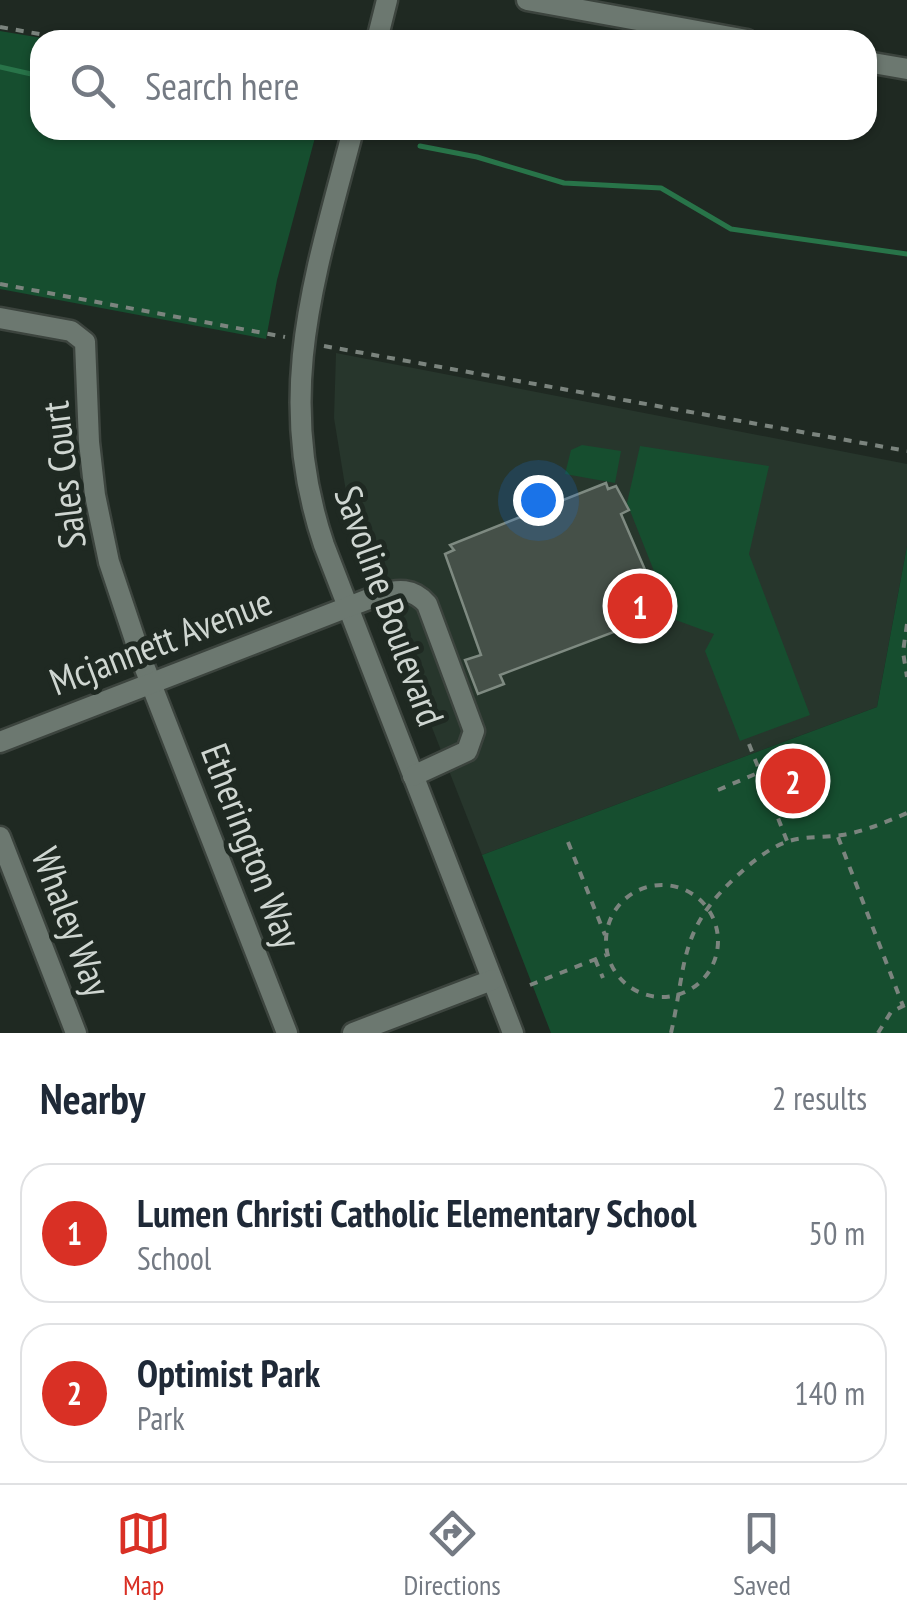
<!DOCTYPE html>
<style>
:root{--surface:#fff;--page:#f6f6f7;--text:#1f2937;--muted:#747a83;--line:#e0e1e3;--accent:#d93025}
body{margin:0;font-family:"PT Sans Narrow",sans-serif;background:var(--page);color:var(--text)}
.you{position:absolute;left:538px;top:500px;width:35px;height:35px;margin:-25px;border:8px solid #fff;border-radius:50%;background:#1a73e8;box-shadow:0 0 0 15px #1a73e833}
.badge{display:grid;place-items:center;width:65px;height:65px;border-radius:50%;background:var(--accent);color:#fff;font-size:32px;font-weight:700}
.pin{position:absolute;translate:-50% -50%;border:5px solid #fff;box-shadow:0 2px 10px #0006}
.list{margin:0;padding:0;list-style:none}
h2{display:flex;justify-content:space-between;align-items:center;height:130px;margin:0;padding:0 40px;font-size:42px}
h2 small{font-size:32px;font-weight:400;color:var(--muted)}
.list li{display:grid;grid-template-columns:65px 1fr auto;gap:30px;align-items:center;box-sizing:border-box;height:140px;margin:0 20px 20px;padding:0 20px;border:2px solid var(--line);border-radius:30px}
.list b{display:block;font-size:38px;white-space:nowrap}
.list p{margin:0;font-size:32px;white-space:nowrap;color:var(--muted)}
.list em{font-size:32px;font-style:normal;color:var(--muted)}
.icon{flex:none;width:55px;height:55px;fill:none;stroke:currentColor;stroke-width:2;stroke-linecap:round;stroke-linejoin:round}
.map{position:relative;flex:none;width:907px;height:1033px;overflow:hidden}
.search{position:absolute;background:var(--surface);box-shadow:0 2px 8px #0004;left:30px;right:30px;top:30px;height:110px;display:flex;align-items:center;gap:25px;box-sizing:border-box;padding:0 35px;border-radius:30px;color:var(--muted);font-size:38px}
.sheet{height:450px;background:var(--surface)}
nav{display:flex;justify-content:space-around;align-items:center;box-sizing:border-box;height:140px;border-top:2px solid var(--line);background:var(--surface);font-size:28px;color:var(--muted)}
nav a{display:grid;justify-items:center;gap:5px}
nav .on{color:var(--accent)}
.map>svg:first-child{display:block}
.built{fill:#27362c}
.green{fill:#164e2f}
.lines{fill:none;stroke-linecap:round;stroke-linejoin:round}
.stream{stroke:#287449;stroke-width:5}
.building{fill:#455048;stroke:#7e8a81;stroke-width:2.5}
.minor-casing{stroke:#3c443e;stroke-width:25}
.path{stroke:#7b847e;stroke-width:4;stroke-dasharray:8 8;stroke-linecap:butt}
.minor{stroke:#6c7870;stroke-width:20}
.labels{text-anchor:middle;stroke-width:10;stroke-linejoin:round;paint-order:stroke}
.street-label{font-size:38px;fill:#cfd6d1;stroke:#1f2922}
</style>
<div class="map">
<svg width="907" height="1033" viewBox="0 0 907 1033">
<rect width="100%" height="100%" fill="#1f2922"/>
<path class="built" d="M336 353 907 464V546L877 707 482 855 362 549 348 504 334 418Z"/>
<g class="green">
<path d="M0 31 54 40H40V130H317L277 280 266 339 0 289Z"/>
<path d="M582 445 621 451 615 483 565 474 571 450Z"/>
<path d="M640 446 769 466 749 554 810 715 740 741 705 651 714 634 673 619 627 503Z"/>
<path d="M907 546V1033H551L482 855 877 707Z"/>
</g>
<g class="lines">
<g class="stream">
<path d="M0 67 40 76"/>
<path d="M420 146 477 157 564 183 661 188 731 229 907 254"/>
</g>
</g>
<path class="building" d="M606 483 608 489 616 486 629 510 621 514 649 579 643 583 655 610 646 614 648 619 500 675 504 684 478 694 465 660 481 655 445 554 454 550 450 545Z"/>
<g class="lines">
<g class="minor-casing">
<g id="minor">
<path d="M527 0 747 40"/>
<path d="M377 40 387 0"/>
<path d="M867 62 907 69"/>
<path d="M353 130C315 276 273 395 324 545L513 1033"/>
<path d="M0 318 71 331 85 342 89 442 95 495 109 562 141 658 287 1033"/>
<path d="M0 742 379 595C398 589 413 588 427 604L474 731 467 751 413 776"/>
<path d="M0 837 76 1033"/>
<path d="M353 1033 492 980"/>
</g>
</g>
<g class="path">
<path d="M0 27 73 40"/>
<path d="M0 284 285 337"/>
<path d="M324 346 907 451"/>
<path d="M907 624 903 652 907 677"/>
<path d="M749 744 787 841"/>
<path d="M718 790 760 772"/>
<path d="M838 837 903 1006"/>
<path d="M568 842 605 935"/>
<circle cx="662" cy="941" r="56"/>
<path d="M595 959 603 978"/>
<path d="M530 985 606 955"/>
<path d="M671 1033C687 962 678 930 738 875 752 862 770 847 789 841 806 836 824 838 842 835 866 831 886 822 907 813"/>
<path d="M878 1033 891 1012 907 1004"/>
</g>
<use href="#minor" class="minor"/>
</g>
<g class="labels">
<g class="street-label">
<text transform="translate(64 475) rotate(-97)" y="13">Sales Court</text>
<text transform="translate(389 606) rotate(70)" y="13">Savoline Boulevard</text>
<text transform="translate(161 642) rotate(-21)" y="13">Mcjannett Avenue</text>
<text transform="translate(251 846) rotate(69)" y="13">Etherington Way</text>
<text transform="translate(71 922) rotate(69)" y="13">Whaley Way</text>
</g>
</g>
</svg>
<div class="you"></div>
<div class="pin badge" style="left:640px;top:606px">1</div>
<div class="pin badge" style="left:793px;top:781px">2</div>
<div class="search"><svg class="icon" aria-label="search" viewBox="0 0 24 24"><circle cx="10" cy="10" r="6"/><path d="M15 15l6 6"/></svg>Search here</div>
</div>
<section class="sheet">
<h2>Nearby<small>2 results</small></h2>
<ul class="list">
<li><span class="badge">1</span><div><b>Lumen Christi Catholic Elementary School</b><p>School</p></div><em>50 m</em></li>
<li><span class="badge">2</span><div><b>Optimist Park</b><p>Park</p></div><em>140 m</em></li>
</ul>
</section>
<nav>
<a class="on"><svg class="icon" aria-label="map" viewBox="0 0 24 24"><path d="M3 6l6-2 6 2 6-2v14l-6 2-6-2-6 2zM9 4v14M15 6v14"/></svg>Map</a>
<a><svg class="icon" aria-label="directions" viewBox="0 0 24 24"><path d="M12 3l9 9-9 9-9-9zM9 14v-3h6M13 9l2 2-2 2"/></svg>Directions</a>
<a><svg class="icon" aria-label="saved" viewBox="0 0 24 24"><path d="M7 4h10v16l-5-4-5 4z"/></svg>Saved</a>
</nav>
